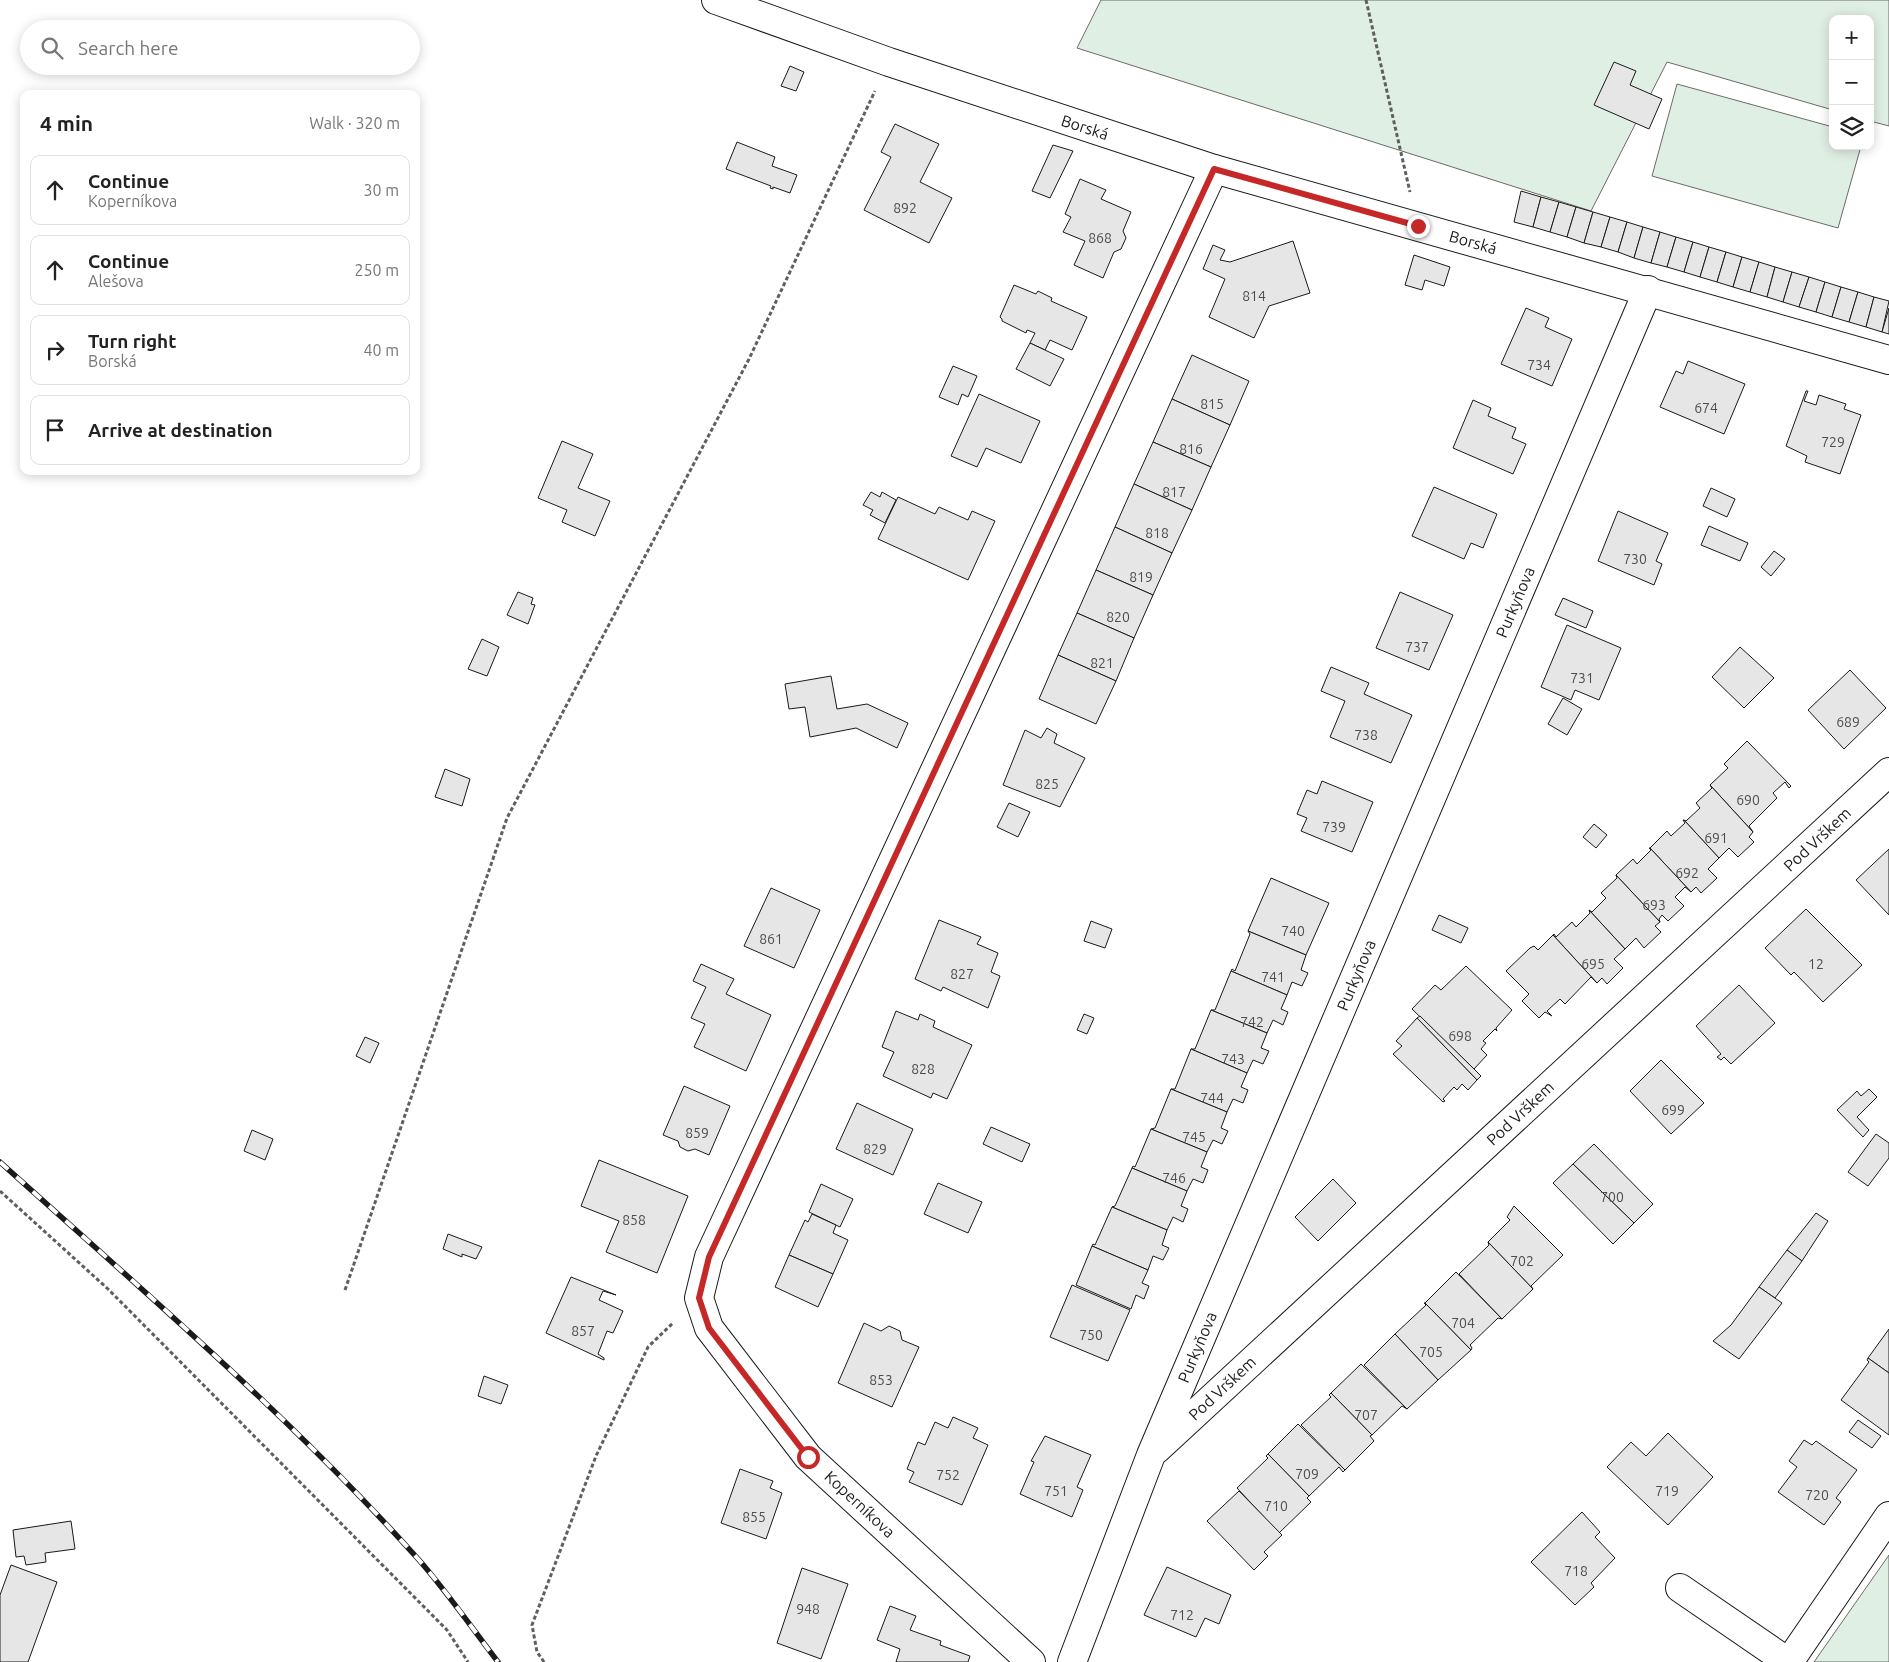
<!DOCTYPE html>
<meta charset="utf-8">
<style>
:root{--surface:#fff;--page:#f2f2f2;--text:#222;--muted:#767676;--line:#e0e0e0}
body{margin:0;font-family:Ubuntu,sans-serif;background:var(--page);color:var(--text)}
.controls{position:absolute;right:15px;top:15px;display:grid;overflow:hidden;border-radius:10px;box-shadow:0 2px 12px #0003}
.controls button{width:45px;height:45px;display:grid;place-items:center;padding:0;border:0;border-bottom:1px solid var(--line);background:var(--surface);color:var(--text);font:25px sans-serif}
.stop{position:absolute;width:15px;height:15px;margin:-11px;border:4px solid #c62828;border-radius:50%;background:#fff}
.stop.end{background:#c62828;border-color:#fff;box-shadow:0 1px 5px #0008}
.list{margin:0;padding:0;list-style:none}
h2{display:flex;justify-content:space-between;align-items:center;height:65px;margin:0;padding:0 20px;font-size:21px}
h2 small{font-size:16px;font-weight:400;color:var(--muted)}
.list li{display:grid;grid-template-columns:32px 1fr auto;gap:15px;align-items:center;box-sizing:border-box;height:70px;margin:0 10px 10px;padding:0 10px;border:1px solid var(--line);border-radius:10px}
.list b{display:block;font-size:19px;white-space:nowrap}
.list p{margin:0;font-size:16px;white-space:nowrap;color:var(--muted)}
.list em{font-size:16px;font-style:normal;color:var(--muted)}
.icon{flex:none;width:28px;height:28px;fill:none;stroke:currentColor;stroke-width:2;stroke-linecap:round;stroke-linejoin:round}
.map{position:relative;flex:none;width:1889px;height:1662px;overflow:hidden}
.search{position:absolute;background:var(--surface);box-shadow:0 2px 12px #0003;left:20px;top:20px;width:400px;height:55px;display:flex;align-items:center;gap:12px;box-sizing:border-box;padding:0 18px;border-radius:28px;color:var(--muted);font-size:19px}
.panel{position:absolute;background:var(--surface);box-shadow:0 2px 12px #0003;left:20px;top:90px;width:400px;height:385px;border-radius:10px}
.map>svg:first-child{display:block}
.green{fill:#e0efe3;stroke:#6a6a6a}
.building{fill:#e6e6e6;stroke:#1a1a1a}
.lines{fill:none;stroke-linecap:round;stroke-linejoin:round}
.minor-casing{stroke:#1a1a1a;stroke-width:30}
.path{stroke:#5f5f5f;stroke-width:3;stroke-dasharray:4 2.5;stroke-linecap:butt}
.minor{stroke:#fff;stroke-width:28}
.rail-casing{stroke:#1a1a1a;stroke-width:5.5}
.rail{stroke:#fff;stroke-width:4;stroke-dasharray:11;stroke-linecap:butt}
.route{stroke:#c62828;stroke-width:6}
.labels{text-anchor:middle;stroke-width:4;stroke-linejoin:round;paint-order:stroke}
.number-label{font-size:14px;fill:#4d4d4d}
.street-label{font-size:16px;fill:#1a1a1a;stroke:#fff}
</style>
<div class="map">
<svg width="1889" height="1662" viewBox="0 0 1889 1662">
<rect width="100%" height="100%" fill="#fff"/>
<g class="green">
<path d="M1101 0H1889V126L1870 121V19H1833V110L1667 62 1591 211 1077 48Z"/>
<path d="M1677 84 1833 127V146H1861L1838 228 1652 176Z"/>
<path d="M1889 1555V1662H1814Z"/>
</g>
<g class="building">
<path d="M1614 62 1636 71 1630 85 1662 99 1649 129 1594 105Z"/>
<path d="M790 66 804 72 796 91 781 86Z"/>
<path d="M895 124 939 144 920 182 952 198 929 243 864 210 891 157 881 152Z"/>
<path d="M737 142 775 157 772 166 797 175 790 193 773 187V189L770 188 771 186 726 169Z"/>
<path d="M1053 145 1073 151 1050 198 1032 191Z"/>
<path d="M1080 179 1106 190 1101 199 1131 212 1123 231 1126 238 1121 249 1114 252 1103 278 1074 265 1085 241 1063 232 1071 217 1065 214Z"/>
<path d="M1521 191 1541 197 1533 227 1514 222Z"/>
<path d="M1541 197 1559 202 1550 232 1533 227Z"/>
<path d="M1559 202 1576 207 1567 237 1550 232Z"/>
<path d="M1576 207 1593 212 1584 243 1567 237Z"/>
<path d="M1593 212 1610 217 1601 247 1584 243Z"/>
<path d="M1610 217 1627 222 1618 252 1601 247Z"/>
<path d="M1627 222 1643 227 1634 258 1618 252Z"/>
<path d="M1643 227 1660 232 1651 263 1634 258Z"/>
<path d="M1660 232 1676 237 1667 267 1651 263Z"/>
<path d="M1676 237 1693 242 1684 272 1667 267Z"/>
<path d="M1293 241 1310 293 1269 306 1254 338 1209 317 1225 279 1203 269 1213 245 1225 250 1220 260 1230 262Z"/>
<path d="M1693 242 1709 247 1700 277 1684 272Z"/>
<path d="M1709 247 1726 252 1717 282 1700 277Z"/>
<path d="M1726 252 1742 257 1733 287 1717 282Z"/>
<path d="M1414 255 1450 267 1444 286 1425 280 1422 290 1405 285Z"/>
<path d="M1742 257 1759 262 1750 292 1733 287Z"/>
<path d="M1759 262 1775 267 1767 297 1750 292Z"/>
<path d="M1775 267 1792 272 1783 302 1767 297Z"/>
<path d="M1792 272 1809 277 1799 307 1783 302Z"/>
<path d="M1809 277 1825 282 1816 312 1799 307Z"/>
<path d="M1825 282 1841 287 1832 317 1816 312Z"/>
<path d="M1014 285 1036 294 1038 291 1052 298 1051 301 1087 317 1072 350 1050 340 1045 350 1030 343 1035 333 1027 330 1026 333 1002 321V319L1000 317Z"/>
<path d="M1841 287 1858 292 1849 322 1832 317Z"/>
<path d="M1858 292 1874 297 1866 327 1849 322Z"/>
<path d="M1874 297 1889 301 1882 332 1866 327Z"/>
<path d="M1526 308 1549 318 1545 327 1572 339 1552 386 1501 364Z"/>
<path d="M1889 308V334L1882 332Z"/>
<path d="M1030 343 1064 359 1050 386 1016 369Z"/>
<path d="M1192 355 1249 381 1230 425 1172 399Z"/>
<path d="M1688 361 1745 384 1724 434 1660 407 1676 371 1683 374Z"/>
<path d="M953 366 977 376 968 397 962 394 958 405 939 397Z"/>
<path d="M1806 391H1808L1804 401 1816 405 1819 395 1846 404 1844 409 1861 415 1840 474 1805 462 1807 456 1786 446Z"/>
<path d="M979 394 1040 421 1021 463 986 448 977 467 951 456Z"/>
<path d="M1172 399 1230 425 1211 467 1153 442Z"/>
<path d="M1473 400 1491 408 1488 416 1516 428 1512 438 1526 444 1513 474 1453 448Z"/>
<path d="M562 441 593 454 578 488 610 501 595 536 562 522 567 510 538 498Z"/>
<path d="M1153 442 1211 467 1192 510 1134 484Z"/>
<path d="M1134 484 1192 510 1172 553 1115 527Z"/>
<path d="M1434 487 1497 514 1483 548 1471 543 1464 559 1412 536Z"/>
<path d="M1711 488 1735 499 1727 517 1703 506Z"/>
<path d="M871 492 880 497 882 492 896 500 885 523 870 515 873 510 863 505Z"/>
<path d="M898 497 935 514 939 507 968 520 972 511 995 521 968 580 878 539Z"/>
<path d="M1618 511 1668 533 1656 561 1662 564 1654 585 1598 561Z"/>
<path d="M1709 526 1748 543 1740 561 1701 545Z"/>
<path d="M1115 527 1172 553 1153 595 1096 570Z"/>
<path d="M1774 551 1785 559 1771 576 1761 567Z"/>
<path d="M1096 570 1153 595 1134 638 1077 613Z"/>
<path d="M518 592 533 598 531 604 535 605 528 624 507 615Z"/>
<path d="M1400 592 1453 615 1429 670 1376 648Z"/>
<path d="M1563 598 1593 611 1586 628 1555 615Z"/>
<path d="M1077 613 1134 638 1116 681 1058 655Z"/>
<path d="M1567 625 1621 648 1599 700 1575 690 1571 700 1541 687Z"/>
<path d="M482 639 499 647 487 676 468 669Z"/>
<path d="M1740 647 1774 678 1744 708 1712 677Z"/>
<path d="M1058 655 1116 681 1096 724 1039 699Z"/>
<path d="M1331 667 1369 683 1364 694 1412 715 1391 763 1330 737 1345 701 1321 691Z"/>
<path d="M1850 670 1886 708 1844 749 1808 710Z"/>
<path d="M831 676 837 709 867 704 908 723 897 748 856 728 810 737 805 707 789 709 785 684Z"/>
<path d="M1563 698 1582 709 1567 735 1548 724Z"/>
<path d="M1047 728 1057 734 1054 743 1085 758 1060 807 1003 785 1025 730 1041 738Z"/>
<path d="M1747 741 1791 786 1789 788 1785 782 1773 793 1777 798 1749 826 1753 832 1710 785 1728 768 1724 764Z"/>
<path d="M445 769 470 779 462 806 435 797Z"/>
<path d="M1322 781 1373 802 1352 852 1301 831 1307 818 1297 814 1307 790 1317 794Z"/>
<path d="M1710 785 1753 832 1749 837 1754 842 1738 857 1729 848 1719 858 1684 820 1686 821 1700 808 1696 803 1712 788Z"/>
<path d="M1009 803 1030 812 1018 837 997 827Z"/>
<path d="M1683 820H1684L1719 858 1708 869 1717 878 1701 893 1696 887 1691 892 1650 848 1667 831 1671 836 1685 823Z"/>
<path d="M1594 824 1607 835 1596 848 1583 837Z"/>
<path d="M1649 848H1650L1691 892 1685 887 1675 897 1684 906 1668 921 1662 915 1659 919 1660 922 1616 875 1633 859 1637 864 1651 850Z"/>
<path d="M1889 849V915L1856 880Z"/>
<path d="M1616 875 1660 922 1655 926 1661 932 1644 948 1636 938 1625 949 1589 910 1592 912 1606 898 1601 893 1617 878Z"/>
<path d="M1271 878 1329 903 1306 955 1248 931Z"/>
<path d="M771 888 820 910 794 968 744 946Z"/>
<path d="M1806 909 1862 965 1823 1002 1794 972 1791 975 1765 948Z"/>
<path d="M1589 910 1625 949 1614 959 1623 968 1607 984 1602 978 1597 983 1553 935 1554 934 1556 937 1572 922 1576 927 1590 913Z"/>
<path d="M1439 915 1468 928 1461 943 1432 930Z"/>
<path d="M939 920 981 937 977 944 998 953 991 972 1000 976 988 1008 943 987 941 991 915 979Z"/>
<path d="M1091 921 1112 929 1105 948 1084 941Z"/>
<path d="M1248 931 1306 955 1301 970 1308 973 1302 986 1292 982 1287 995 1231 971 1232 969 1235 971 1250 934Z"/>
<path d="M1553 935 1597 983 1591 977 1565 1004 1560 999 1547 1011 1552 1016 1545 1012 1539 1018 1522 1001 1529 994 1506 971 1530 948 1534 946 1538 950Z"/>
<path d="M701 964 734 979 726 994 771 1015 746 1071 694 1047 705 1024 691 1018 706 987 693 981Z"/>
<path d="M1466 966 1512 1010 1496 1028 1497 1031 1495 1029 1483 1041 1486 1043 1481 1049 1487 1055 1474 1069 1412 1009 1435 985 1441 990Z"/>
<path d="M1231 971 1287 995 1281 1009 1288 1012 1283 1025 1273 1020 1267 1033 1211 1010H1215Z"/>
<path d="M1739 985 1775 1023 1731 1064 1724 1057 1721 1060 1717 1057 1721 1054 1696 1026Z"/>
<path d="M1211 1010 1267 1033 1261 1048 1269 1051 1263 1064 1253 1060 1247 1073 1191 1049H1195Z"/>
<path d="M896 1011 918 1020 920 1014 935 1021 933 1027 972 1045 947 1099 933 1093 931 1098 883 1076 894 1052 882 1047Z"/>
<path d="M1084 1014 1094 1018 1087 1034 1077 1030Z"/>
<path d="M1420 1016 1474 1069 1481 1076 1477 1080 1417 1018Z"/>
<path d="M1417 1018 1477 1080 1468 1090 1462 1084 1457 1090 1454 1087 1443 1099 1445 1101 1443 1102 1393 1054 1402 1046 1396 1041Z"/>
<path d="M365 1037 379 1043 370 1063 356 1056Z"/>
<path d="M1191 1049 1247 1073 1241 1087 1248 1090 1243 1103 1233 1099 1227 1112 1171 1089H1175Z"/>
<path d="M1661 1060 1704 1103 1671 1134 1630 1091Z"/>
<path d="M684 1086 730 1106 709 1155 695 1149 688 1151 680 1147 678 1141 663 1135Z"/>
<path d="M1171 1089 1227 1112 1221 1128 1228 1131 1222 1144 1213 1140 1207 1152 1151 1129 1155 1128Z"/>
<path d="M1869 1089 1877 1097 1857 1117 1869 1130 1863 1137 1837 1110 1857 1091 1861 1096Z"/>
<path d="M857 1103 913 1129 893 1175 836 1149Z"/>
<path d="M991 1127 1030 1144 1022 1162 983 1144Z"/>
<path d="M1151 1129 1207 1152 1201 1167 1208 1170 1203 1183 1193 1179 1187 1191 1132 1168 1133 1166 1135 1167Z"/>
<path d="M252 1130 273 1139 265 1160 244 1151Z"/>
<path d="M1876 1134 1889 1143V1158L1868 1186 1848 1172Z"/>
<path d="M1594 1144 1653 1204 1634 1223 1573 1164Z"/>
<path d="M599 1160 688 1196 657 1273 606 1252 619 1221 581 1206Z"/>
<path d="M1573 1164 1634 1223 1613 1244 1553 1183Z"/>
<path d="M1132 1168 1187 1191 1181 1206 1188 1209 1183 1222 1173 1217 1167 1230 1112 1207 1115 1206Z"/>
<path d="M1333 1179 1356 1203 1318 1241 1295 1217Z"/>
<path d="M938 1183 982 1202 968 1233 924 1214Z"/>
<path d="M821 1184 853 1199 840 1227 809 1212Z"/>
<path d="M1514 1206 1563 1255 1531 1286 1533 1289 1488 1242 1510 1220 1507 1217Z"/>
<path d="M1112 1207 1167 1230 1162 1245 1169 1248 1163 1260 1153 1256 1148 1270 1092 1246 1093 1244 1095 1245Z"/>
<path d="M1816 1213 1828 1221 1802 1261 1787 1250Z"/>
<path d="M812 1214 836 1225 833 1233 848 1240 833 1274 789 1255 805 1220 808 1222Z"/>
<path d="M448 1234 482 1247 476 1259 462 1254V1257L443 1249Z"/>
<path d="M1488 1242 1533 1289 1502 1319 1459 1274 1489 1245Z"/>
<path d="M1092 1246 1148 1270 1142 1283 1149 1286 1144 1299 1136 1295 1131 1309 1076 1285Z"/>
<path d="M1787 1250 1802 1261 1775 1298 1759 1287Z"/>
<path d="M789 1255 833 1274 818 1307 775 1287Z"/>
<path d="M1456 1272 1502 1319 1498 1318 1470 1345 1472 1348 1471 1350 1425 1303Z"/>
<path d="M571 1277 616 1295 603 1291 599 1300 623 1311 613 1333 607 1331 598 1354 604 1358V1360L546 1333Z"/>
<path d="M1072 1285 1130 1310 1108 1361 1050 1337Z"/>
<path d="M1759 1287 1782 1303 1739 1359 1713 1341 1731 1325Z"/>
<path d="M1424 1303H1425L1471 1350 1438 1380 1395 1334 1426 1305Z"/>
<path d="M864 1323 881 1331 889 1326 900 1331 902 1340 919 1347 892 1407 838 1383Z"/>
<path d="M1889 1329V1373L1868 1358Z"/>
<path d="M1395 1334 1438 1380 1407 1409 1364 1365Z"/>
<path d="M1868 1358 1889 1373V1435L1841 1400 1869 1362 1867 1360Z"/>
<path d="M1361 1364 1407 1409 1402 1406 1372 1435 1331 1393Z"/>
<path d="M484 1376 508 1385 501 1404 478 1396Z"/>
<path d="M1331 1393 1372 1435 1370 1436 1374 1441 1345 1470 1301 1425 1331 1397 1329 1395Z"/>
<path d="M953 1417 978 1428 973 1438 988 1445 962 1505 909 1482 914 1472 907 1469 918 1442 925 1445 935 1422 948 1428Z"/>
<path d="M1858 1420 1881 1436 1872 1448 1849 1432Z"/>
<path d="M1298 1424 1345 1470 1343 1472 1339 1467 1309 1496 1268 1454Z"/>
<path d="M1668 1433 1713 1477 1668 1525 1607 1467 1631 1442 1646 1456Z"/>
<path d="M1045 1436 1091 1455 1077 1487 1083 1490 1072 1517 1020 1494 1034 1462 1031 1461Z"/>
<path d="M1804 1440 1812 1445 1816 1441 1857 1470 1836 1498 1841 1502 1824 1525 1778 1492 1797 1467 1789 1461Z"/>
<path d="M1268 1454 1309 1496 1307 1498 1311 1502 1279 1533 1237 1488 1268 1458 1266 1456Z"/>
<path d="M740 1469 773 1481 770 1488 782 1493 766 1539 721 1523Z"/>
<path d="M1239 1491 1282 1535 1264 1552 1268 1556 1254 1570 1207 1521Z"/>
<path d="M1582 1512 1600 1532 1595 1537 1615 1558 1591 1583 1594 1587 1575 1605 1531 1562Z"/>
<path d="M71 1521 75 1549 45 1553 46 1562 26 1565 24 1556 16 1557 13 1530Z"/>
<path d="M11 1565 57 1582 28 1662H0V1595Z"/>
<path d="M1167 1567 1231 1595 1219 1624 1205 1618 1196 1637 1144 1615Z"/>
<path d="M802 1568 848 1584 821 1659 777 1643Z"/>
<path d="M890 1606 916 1616 910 1630 941 1641 940 1645 970 1656 968 1662H896L900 1649 877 1640Z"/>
</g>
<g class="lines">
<g class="minor-casing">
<g id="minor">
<path d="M716 0 889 62 1214 169 1889 360"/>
<path d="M1157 1449 1889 772"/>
<path d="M1680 1588 1788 1662"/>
<path d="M1031 1662 808 1457 709 1328 699 1298 709 1257 1214 169"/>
<path d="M1072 1662 1151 1455 1648 290"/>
<path d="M1789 1662 1889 1516"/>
</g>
</g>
<g class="path">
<path d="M1366 0 1410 192"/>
<path d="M0 1191 108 1289 447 1630 468 1662"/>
<path d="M345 1290 507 818 749 359 875 91"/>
<path d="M544 1662 537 1652 532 1625 596 1456 648 1347 673 1323"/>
</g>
<use href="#minor" class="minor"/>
<g class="rail-casing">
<path id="rail" d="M0 1162C143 1291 290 1416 419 1560 447 1592 472 1628 498 1662"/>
</g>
<use href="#rail" class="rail"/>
</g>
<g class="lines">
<path class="route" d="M808 1457 709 1328 699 1298 709 1257 1214 169 1418 226"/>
</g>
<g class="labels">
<g class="number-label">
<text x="905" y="213">892</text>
<text x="1100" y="243">868</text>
<text x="1254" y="301">814</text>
<text x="1539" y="370">734</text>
<text x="1212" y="409">815</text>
<text x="1706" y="413">674</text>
<text x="1833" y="447">729</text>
<text x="1191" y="454">816</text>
<text x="1174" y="497">817</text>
<text x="1157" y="538">818</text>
<text x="1635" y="564">730</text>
<text x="1141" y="582">819</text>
<text x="1118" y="622">820</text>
<text x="1417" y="652">737</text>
<text x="1102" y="668">821</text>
<text x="1582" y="683">731</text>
<text x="1848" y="727">689</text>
<text x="1366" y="740">738</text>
<text x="1047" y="789">825</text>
<text x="1748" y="805">690</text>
<text x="1334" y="832">739</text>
<text x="1716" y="843">691</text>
<text x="1687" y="878">692</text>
<text x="1654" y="910">693</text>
<text x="1293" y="936">740</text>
<text x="771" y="944">861</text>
<text x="1593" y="969">695</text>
<text x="1816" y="969">12</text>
<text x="962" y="979">827</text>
<text x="1273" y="982">741</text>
<text x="1252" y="1027">742</text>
<text x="1460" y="1041">698</text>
<text x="1233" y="1064">743</text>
<text x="923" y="1074">828</text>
<text x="1212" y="1103">744</text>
<text x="1673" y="1115">699</text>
<text x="697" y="1138">859</text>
<text x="1194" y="1142">745</text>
<text x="875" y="1154">829</text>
<text x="1174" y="1183">746</text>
<text x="1612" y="1202">700</text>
<text x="634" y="1225">858</text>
<text x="1522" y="1266">702</text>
<text x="1463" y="1328">704</text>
<text x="583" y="1336">857</text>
<text x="1091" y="1340">750</text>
<text x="1431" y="1357">705</text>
<text x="881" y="1385">853</text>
<text x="1366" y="1420">707</text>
<text x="1307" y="1479">709</text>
<text x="948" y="1480">752</text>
<text x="1056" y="1496">751</text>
<text x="1667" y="1496">719</text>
<text x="1817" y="1500">720</text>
<text x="1276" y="1511">710</text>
<text x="754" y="1522">855</text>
<text x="1576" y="1576">718</text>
<text x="808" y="1614">948</text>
<text x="1182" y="1620">712</text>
</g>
<g class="street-label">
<text transform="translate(1085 127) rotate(18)" y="6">Borská</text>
<text transform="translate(1473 242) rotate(16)" y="6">Borská</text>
<text transform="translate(1515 602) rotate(-67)" y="6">Purkyňova</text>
<text transform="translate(1817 839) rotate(-43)" y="6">Pod Vrškem</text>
<text transform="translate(1356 975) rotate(-67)" y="6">Purkyňova</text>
<text transform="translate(1520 1113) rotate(-43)" y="6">Pod Vrškem</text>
<text transform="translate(1197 1347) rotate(-67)" y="6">Purkyňova</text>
<text transform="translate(1222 1388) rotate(-43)" y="6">Pod Vrškem</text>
<text transform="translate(860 1504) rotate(43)" y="6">Koperníkova</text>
</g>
</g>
</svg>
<div class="controls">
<button>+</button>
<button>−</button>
<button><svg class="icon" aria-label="layers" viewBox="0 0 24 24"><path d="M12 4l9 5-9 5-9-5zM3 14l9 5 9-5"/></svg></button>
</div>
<div class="stop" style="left:808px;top:1457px"></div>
<div class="stop end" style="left:1418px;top:226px"></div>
<div class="search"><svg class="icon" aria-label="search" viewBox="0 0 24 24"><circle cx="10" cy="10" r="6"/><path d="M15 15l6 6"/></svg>Search here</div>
<section class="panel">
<h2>4 min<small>Walk · 320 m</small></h2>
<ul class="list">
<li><svg class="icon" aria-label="ahead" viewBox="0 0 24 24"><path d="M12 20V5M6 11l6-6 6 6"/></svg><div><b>Continue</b><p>Koperníkova</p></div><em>30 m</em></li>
<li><svg class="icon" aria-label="ahead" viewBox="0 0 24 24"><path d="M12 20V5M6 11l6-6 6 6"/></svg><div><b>Continue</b><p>Alešova</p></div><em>250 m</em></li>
<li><svg class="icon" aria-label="right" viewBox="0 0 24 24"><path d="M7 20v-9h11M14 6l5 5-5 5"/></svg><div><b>Turn right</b><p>Borská</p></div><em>40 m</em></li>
<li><svg class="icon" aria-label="arrive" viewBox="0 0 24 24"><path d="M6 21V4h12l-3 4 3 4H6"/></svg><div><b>Arrive at destination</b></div></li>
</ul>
</section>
</div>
